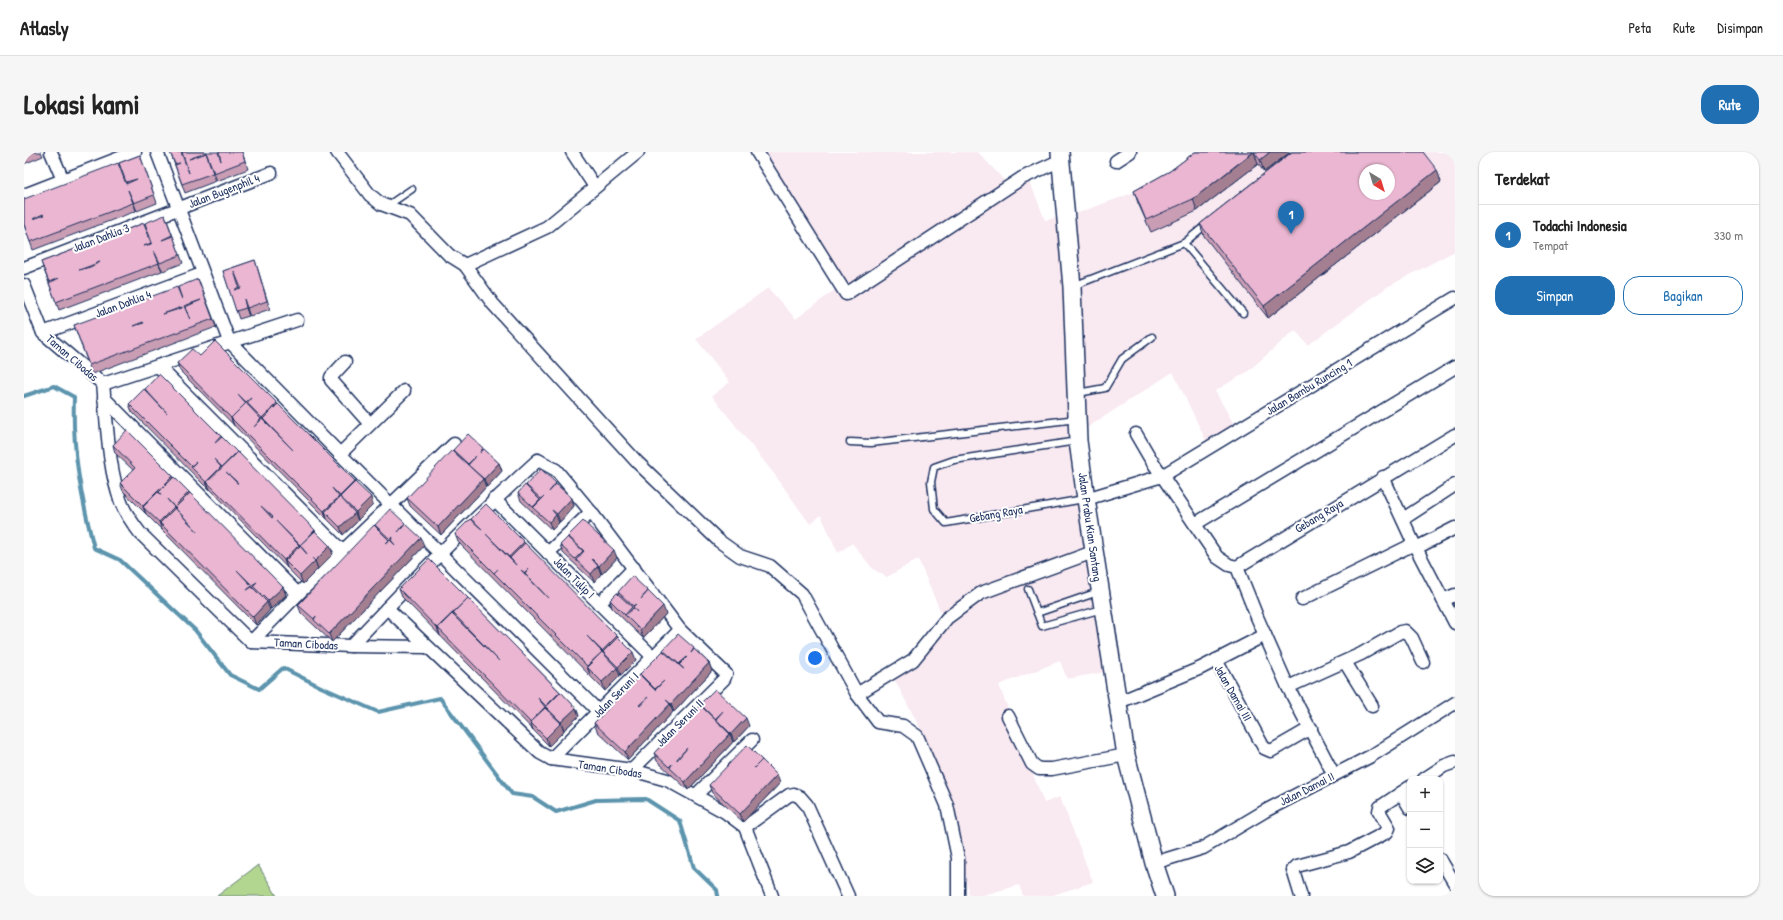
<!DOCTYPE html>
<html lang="id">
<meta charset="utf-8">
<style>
:root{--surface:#fff;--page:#f6f6f6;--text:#222;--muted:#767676;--line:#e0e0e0;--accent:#1f6fb2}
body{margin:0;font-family:"Patrick Hand",sans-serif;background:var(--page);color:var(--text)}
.controls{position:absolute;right:12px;bottom:12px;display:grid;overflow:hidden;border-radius:8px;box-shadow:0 1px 3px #0004}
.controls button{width:36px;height:36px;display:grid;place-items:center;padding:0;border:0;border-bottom:1px solid var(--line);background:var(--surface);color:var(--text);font:20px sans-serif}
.compass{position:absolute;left:1335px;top:12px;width:36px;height:36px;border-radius:50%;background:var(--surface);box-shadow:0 1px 3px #0004;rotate:142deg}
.you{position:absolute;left:791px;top:506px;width:14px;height:14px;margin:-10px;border:3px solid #fff;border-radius:50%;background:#1a73e8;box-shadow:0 0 0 6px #1a73e833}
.badge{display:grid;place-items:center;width:26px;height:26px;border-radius:50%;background:var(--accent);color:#fff;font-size:13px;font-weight:700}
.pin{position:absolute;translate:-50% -33px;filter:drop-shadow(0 1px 2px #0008)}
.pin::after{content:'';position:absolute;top:21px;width:14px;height:12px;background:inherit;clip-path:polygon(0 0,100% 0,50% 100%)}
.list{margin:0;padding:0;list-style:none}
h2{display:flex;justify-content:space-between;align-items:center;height:52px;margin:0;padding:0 16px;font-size:17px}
h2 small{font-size:13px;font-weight:400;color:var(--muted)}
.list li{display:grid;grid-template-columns:26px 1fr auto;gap:12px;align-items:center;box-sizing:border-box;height:60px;padding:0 16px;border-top:1px solid var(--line)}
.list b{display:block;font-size:15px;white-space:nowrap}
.list p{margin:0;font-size:13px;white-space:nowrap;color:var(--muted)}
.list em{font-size:13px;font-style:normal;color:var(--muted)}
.actions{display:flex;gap:8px;padding:12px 16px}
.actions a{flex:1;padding:9px 0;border:1px solid var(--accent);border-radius:16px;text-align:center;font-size:14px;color:var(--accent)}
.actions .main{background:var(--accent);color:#fff}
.icon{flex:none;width:22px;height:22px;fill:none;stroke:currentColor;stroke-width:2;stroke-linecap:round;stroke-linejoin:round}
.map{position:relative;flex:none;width:1431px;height:744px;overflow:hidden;border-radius:16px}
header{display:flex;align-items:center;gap:24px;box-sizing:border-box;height:56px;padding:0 20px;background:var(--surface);border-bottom:1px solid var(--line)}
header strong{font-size:19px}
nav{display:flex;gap:22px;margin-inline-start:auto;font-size:14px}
.intro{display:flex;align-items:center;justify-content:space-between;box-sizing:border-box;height:96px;padding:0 24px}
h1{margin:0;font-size:28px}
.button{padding:10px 18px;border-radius:16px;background:var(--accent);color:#fff;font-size:14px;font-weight:700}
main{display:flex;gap:24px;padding:0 24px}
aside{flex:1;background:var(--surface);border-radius:16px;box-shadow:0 1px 3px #0004}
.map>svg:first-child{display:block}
.built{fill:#f9e9f1;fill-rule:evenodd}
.green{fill:#b2d590;stroke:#668277}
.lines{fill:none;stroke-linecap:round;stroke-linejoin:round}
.stream{stroke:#5c94ad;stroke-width:4}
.service-casing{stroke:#1b2f5e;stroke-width:9}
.minor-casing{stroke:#1b2f5e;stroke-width:15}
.secondary-casing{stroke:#1b2f5e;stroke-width:20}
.service{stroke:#fff;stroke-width:6}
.minor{stroke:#fff;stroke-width:12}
.secondary{stroke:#fff;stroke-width:17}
.wall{fill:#c99db4;stroke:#1b2f5e}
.shaded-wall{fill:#a47f92;stroke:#1b2f5e}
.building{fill:#eab6d1;stroke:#1b2f5e;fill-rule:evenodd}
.labels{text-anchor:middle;stroke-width:4;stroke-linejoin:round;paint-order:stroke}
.street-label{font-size:12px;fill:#1b2f5e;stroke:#fff}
</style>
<header>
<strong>Atlasly</strong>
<nav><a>Peta</a><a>Rute</a><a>Disimpan</a></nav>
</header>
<div class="intro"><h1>Lokasi kami</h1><a class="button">Rute</a></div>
<main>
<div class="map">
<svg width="1431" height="744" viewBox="0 0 1431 744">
<rect width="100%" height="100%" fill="#fff"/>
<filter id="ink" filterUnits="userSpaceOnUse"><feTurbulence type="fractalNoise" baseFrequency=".025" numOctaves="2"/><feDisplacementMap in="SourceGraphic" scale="8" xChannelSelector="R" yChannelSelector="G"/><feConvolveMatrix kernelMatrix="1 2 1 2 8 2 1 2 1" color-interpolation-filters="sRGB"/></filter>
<g filter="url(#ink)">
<path class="built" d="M730 0H954L987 36 1004 25 1021 68 1054 61 1144 28 1183 0H1431V99L1363 135 1284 193 1271 178 1223 220 1191 239 1215 281 1187 299 1149 220 1061 277 1096 517 1043 527 1036 509 975 533 1020 651 1036 645 1069 730 1026 744H999L995 733 956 744H945L929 652 903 589 866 519 899 497 917 461 894 407 863 425 849 417 828 391 814 401 797 363 786 372 751 323 688 244 706 230 672 187 744 136 772 167 812 137ZM1341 18H1365V42H1341Z"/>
<path class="green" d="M234 713 253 744H193Z"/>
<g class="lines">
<path class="stream" d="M0 244 30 234 50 245C48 299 57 344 70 396L96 408 171 478 206 523 235 537 259 516 297 535 354 560 416 546 488 642 509 645 532 660 572 648 622 647 656 669 670 716 693 738 694 744"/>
<g class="service-casing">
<g id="service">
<path d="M363 54 388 37"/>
<path d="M1160 91 1219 161"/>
<path d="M1049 134 1160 91 1183 72"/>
<path d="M1054 241 1081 236 1098 207 1128 185"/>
<path d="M1053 289 930 308 910 315 907 330 910 357 922 371 1060 347"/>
<path d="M826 290 847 291 1053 267"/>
<path d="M1004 437 1018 474 1078 457"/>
<path d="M1013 461 1074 440"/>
</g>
</g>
<g class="minor-casing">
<g id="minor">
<path d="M27 0 39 28"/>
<path d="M133 0 205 189 316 302 575 560"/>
<path d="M313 0 346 43 357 52 386 63 425 103 441 113 469 152 613 310 695 389 716 404 746 414 778 442 833 542 854 570 879 574 893 584 923 653 934 706V744"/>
<path d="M548 0 571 35"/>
<path d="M733 0 822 142 998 26 1037 8"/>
<path d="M1092 9 1106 0"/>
<path d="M0 43 111 0"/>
<path d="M441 113 523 75 614 0"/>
<path d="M0 116 247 21"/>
<path d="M0 133 19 181 79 232C83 268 84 317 97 350 101 361 109 372 116 381L227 490 327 494 402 495"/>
<path d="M19 181 178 122"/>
<path d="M321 210 307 225V228L346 272"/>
<path d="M134 214 318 399"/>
<path d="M79 232 273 168"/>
<path d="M80 246 274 442"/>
<path d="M1112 282 1126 306 1193 405 1205 413 1213 415 1431 283"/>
<path d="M316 302 380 239"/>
<path d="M470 347 629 505"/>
<path d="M1062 347 1138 324 1431 146"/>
<path d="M1379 367 1431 333"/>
<path d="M1171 372 1431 215"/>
<path d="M1390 392 1431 471"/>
<path d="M1392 396 1431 376"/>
<path d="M524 401 567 360"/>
<path d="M1213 415 1233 465 1264 535 1310 623"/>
<path d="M1278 447 1390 392 1359 325"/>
<path d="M1419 448 1431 443"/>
<path d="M575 452 610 416"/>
<path d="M363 456 516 601 527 607 608 618 643 628 701 660 721 675 748 744"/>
<path d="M227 490 274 442 430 292"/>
<path d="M327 494C387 430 449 367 514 308L532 318 567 360 656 478 702 522 700 527 608 618"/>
<path d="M1192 508 1240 596 1247 599 1287 576"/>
<path d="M1321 510 1348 554"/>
<path d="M1264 535 1337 502 1376 480 1381 479 1388 486 1399 510"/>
<path d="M833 542 889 508 923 466 957 441 1069 400"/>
<path d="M1095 550 1177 516 1241 483"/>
<path d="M984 564 1008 612 1015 617H1028L1102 603"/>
<path d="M527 607 656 478"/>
<path d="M1400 627 1420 614 1431 610"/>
<path d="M1377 641 1386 656"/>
<path d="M672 643 728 588"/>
<path d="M721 675 765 643 770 642 776 645 783 653 824 744"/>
<path d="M1416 707 1431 732"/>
<path d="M1130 711 1179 696 1241 659 1347 604 1431 551"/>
<path d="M1277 744 1269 718 1273 714 1325 700 1363 680 1365 676 1355 659 1356 655 1386 635"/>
</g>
</g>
<g class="secondary-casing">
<path id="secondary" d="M1036 0 1048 135 1054 289 1062 347 1102 603 1130 711 1141 744"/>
</g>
<use href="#service" class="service"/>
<use href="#minor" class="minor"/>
<use href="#secondary" class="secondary"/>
</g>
<g class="wall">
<path d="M0 0H17L19 4 0 12Z"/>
<path d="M146 0H181L192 29 161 41Z"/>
<path d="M182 0 197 9 218 0 224 17 193 29Z"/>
<path d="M1171 0H1399L1417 30 1244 166 1180 84 1176 72 1266 1H1265L1240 20 1234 12 1173 59 1127 80 1114 51 1110 39 1146 19Z"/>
<path d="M116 3 133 51 113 59 108 47 112 59 9 98 0 73V47L103 31 95 11Z"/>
<path d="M141 63 159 111 139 119 133 108 138 119 35 158 17 110 120 71 127 92 128 91Z"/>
<path d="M231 108 246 157 226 164 223 158 225 164 215 167 199 119Z"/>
<path d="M174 127 192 175 68 222 50 173 158 146Z"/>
<path d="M176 204 253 252 331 330 349 353 334 368 333 367 334 369 319 383 156 219 153 211Z"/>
<path d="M121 237 197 284 291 379 309 402 294 417 293 416 294 417 279 432 186 337 185 338 108 260 105 252 121 239Z"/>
<path d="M89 293 150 325 166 342 259 435 262 443 247 457 246 456V458L232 473 139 379 99 339 96 331 109 318 91 301Z"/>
<path d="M459 297 475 311 478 319 463 335 461 334 462 335 417 383 386 354 383 346 430 299 429 298Z"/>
<path d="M532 332 548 346 550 354 536 370 534 369 535 371 528 378 497 349 494 341 502 335V333Z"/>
<path d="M447 367 500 391 594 485 612 508 597 523 596 522V524L581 539 434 390 431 382 448 368Z"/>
<path d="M381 372 400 394 308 490 277 461 274 453 351 375V373Z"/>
<path d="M544 384 593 406 578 422 577 421V422L570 430 539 401 536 393 545 386Z"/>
<path d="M405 407 552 556 555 564 540 578 539 577 540 579 525 594 378 445 375 437Z"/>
<path d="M594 440H624L642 462 619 486 588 456 586 448 594 442Z"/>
<path d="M670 497 685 511 688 519 650 560 649 559V560L604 608 573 579 570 571 617 524 616 522 640 500 639 498Z"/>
<path d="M676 552 725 574 710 590 709 589V590L664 638 633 609 630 601 677 554Z"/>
<path d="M738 609 756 631 719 670 688 641 685 633Z"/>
</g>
<g class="shaded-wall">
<path d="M1230 0 1234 12 1173 59 1169 47Z"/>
<path d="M1246 0H1265V1L1240 20 1236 8Z"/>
<path d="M1413 18 1417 30 1244 166 1240 154Z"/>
<path d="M220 147 223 155 225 164 222 156Z"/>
<path d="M222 251 225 259 207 266 210 274 207 266Z"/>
<path d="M253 251 256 259 239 267 242 274H241L238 266Z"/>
<path d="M213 300 216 308 201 323 198 315Z"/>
<path d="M475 311 478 319 463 335 460 327Z"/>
<path d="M197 315 200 323 183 330 186 337 185 338 182 330Z"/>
<path d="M149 324 152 332 135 340 138 347 119 355 122 362 119 354Z"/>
<path d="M459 327 462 335 417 383 414 375Z"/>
<path d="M331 329 334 337 316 345 319 352 316 344Z"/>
<path d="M165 340 168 348 151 356 154 362 153 363 150 355Z"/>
<path d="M315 345 318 353 301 360 303 367 300 359Z"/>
<path d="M347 345 349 353 334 368 332 360Z"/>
<path d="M548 346 550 354 536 370 533 362Z"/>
<path d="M150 355 153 364 136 371 138 378 135 370Z"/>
<path d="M331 361 334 369 319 383 316 375Z"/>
<path d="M532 363 535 371 528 378 525 370Z"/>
<path d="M291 378 293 386 276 393 279 401 276 393Z"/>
<path d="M397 386 400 394 308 490 305 482Z"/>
<path d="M500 390 503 399 486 406 488 413 485 405Z"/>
<path d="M275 393 278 401 261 409 263 416 260 408Z"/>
<path d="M306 394 309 402 294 417 291 409Z"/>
<path d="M590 398 593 406 578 422 575 414Z"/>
<path d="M291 409 294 417 279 432 276 424Z"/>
<path d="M574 414 577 422 570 430 567 422Z"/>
<path d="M259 435 262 443 247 457 244 449Z"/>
<path d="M444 446 446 454 429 461 432 468 414 476 416 484 413 476Z"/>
<path d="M243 450 246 458 232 473 229 465Z"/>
<path d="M639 454 642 462 619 486 616 478Z"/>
<path d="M593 484 596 492 579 500 581 507 578 499Z"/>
<path d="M578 500 581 508 563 515 566 522 563 514Z"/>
<path d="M609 500 612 508 597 523 594 515Z"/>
<path d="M685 511 688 519 650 560 647 552Z"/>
<path d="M593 516 596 524 581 539 578 530Z"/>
<path d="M536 540 539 548 522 555 525 562 522 554Z"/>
<path d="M646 552 649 560 604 608 601 600Z"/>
<path d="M521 555 524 563 506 570 509 578 506 570Z"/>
<path d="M552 556 555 564 540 578 537 570Z"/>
<path d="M722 566 725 574 710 590 707 582Z"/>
<path d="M537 571 540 579 525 594 522 586Z"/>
<path d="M706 582 709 590 664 638 661 630Z"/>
<path d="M753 623 756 631 719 670 716 662Z"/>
</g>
<g class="building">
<path d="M0 0H5L0 2Z"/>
<path d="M146 0H157L165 21 158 0H181L182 1 165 7 182 1 189 21 158 32 151 13 156 11 151 12Z"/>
<path d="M182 0H194L197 9 195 0H218L221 9 190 21Z"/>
<path d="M1171 0H1229L1169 47 1122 68 1110 39 1146 19Z"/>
<path d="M1230 0H1246L1236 8Z"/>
<path d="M1268 0H1399L1413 18 1240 154 1176 72ZM1341 18H1365V42H1341Z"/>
<path d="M116 3 130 43 110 51 104 38 109 51 6 90 0 72V47L94 11 102 32 113 27 102 30 95 11ZM19 62 20 63 9 67Z"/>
<path d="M141 63 148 83 138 88 149 84 156 103 136 111 130 99 135 111 32 150 25 131 35 126 25 130 17 110 120 71 127 91 120 94 127 92 128 91 121 71ZM76 110 66 115 55 118 66 114Z"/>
<path d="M231 108 243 149 223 156 220 147 222 156 212 159 199 119ZM210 119 217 136 210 138 215 135Z"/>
<path d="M174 127 189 167 65 213 50 173 153 135 158 147 154 135ZM177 148 161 155 166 167 160 154ZM158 155V156L139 162ZM119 170 120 171 109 174Z"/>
<path d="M191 189 253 251 238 266 223 251 227 246 222 250 214 242 222 251 207 266 153 211 168 197 176 204Z"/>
<path d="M135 222 197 284 191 291 198 285 213 300 198 315 190 307 197 315 182 330 167 315 172 310 167 314 105 252 120 237 143 261 121 237Z"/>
<path d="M222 251 237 267 230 275 238 267 269 298 239 267 254 252 331 329 316 344 308 336 315 345 300 359 207 266Z"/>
<path d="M103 278 149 324 119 354 96 331 111 316 89 293Z"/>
<path d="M444 282 459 296 456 301 460 297 475 311 460 327 444 313 452 304 444 312 429 298Z"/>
<path d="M428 298 459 327 414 375 383 346Z"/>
<path d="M214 300 291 378 276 393 252 369 275 393 260 408 183 330ZM202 320 214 331H213ZM237 354 249 365 248 366Z"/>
<path d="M517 317 532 331 525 340 532 332 548 346 533 362 528 358 532 363 525 370 509 356 520 345 517 347 502 333Z"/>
<path d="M150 325 165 340 150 355 143 347 150 355 135 370 119 355 134 340 138 343 135 340Z"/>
<path d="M331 330 347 345 332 360 316 345Z"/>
<path d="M501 333 516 348 509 355 494 341Z"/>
<path d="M166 341 259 435 244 449 229 434 233 430 228 433 213 418 228 434 223 438 228 435 243 450 229 465 136 371 151 356 174 380 151 356Z"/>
<path d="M316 345 331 361 316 375 301 360Z"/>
<path d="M462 352 500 390 485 405 462 382 485 406 493 414 486 406 501 391 593 484 578 499 563 484 578 500 563 514 470 421 474 417 470 421 431 382 446 367 458 377 447 367ZM505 417 501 422 524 446 497 418 501 421Z"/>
<path d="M366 357 381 371 374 380 382 372 397 386 305 482 290 468 292 464 290 467 274 453 350 373 365 388 362 391 366 388 371 393 367 388 369 385 366 387 351 373Z"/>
<path d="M559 369 590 398 575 414 568 407 574 414 567 422 552 408 560 399 544 384Z"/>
<path d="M291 379 306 394 291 409 287 405 291 409 276 424 261 409 276 394 283 402 276 393Z"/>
<path d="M544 385 559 399 551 407 536 393Z"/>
<path d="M405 407 444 446 413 476 375 437Z"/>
<path d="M608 424 624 439 617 447 624 439 639 454 616 478 601 463 609 456 613 460 609 455 612 452 609 454 594 440Z"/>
<path d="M593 441 608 455 601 463 586 448Z"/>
<path d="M444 446 536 540 522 554 514 546 521 555 506 570 414 476 428 462 475 509 429 461Z"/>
<path d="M654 482 670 496 667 501 670 497 685 511 647 552 642 548 646 552 601 600 570 571 616 523 631 538 640 529 631 537 616 522 639 499 660 517 655 513 663 505 655 512 639 498ZM624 545 616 554 615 553Z"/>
<path d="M594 485 609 500 594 515 579 500Z"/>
<path d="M578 500 593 516 578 530 563 515Z"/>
<path d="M691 537 722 566 707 582 692 567 699 559 691 567 676 552Z"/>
<path d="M537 540 552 556 537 570 522 555Z"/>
<path d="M676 553 706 582 661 630 646 616 648 612 645 615 630 601ZM663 596 653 608V607Z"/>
<path d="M521 556 537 571 522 586 506 570Z"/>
<path d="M723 593 738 608 730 616 738 608 753 623 716 662 685 633Z"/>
</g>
</g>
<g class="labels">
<g class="street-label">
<text transform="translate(200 39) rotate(-21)" y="4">Jalan Bugenphil 4</text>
<text transform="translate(77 86) rotate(-21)" y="4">Jalan Dahlia 3</text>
<text transform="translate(99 152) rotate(-20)" y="4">Jalan Dahlia 4</text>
<text transform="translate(48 206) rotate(41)" y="4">Taman Cibodas</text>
<text transform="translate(1285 235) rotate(-31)" y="4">Jalan Bambu Runcing 1</text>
<text transform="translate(972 362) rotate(-10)" y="4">Gebang Raya</text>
<text transform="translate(1295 364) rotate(-31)" y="4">Gebang Raya</text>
<text transform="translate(1066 375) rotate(82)" y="4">Jalan Prabu Kian Santang</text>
<text transform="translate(550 426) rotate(45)" y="4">Jalan Tulip I</text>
<text transform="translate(282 492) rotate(3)" y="4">Taman Cibodas</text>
<text transform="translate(1209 541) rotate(60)" y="4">Jalan Damai III</text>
<text transform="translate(592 543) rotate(-45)" y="4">Jalan Seruni I</text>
<text transform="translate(656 571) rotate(-45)" y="4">Jalan Seruni II</text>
<text transform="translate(586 617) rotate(9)" y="4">Taman Cibodas</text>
<text transform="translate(1283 637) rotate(-27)" y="4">Jalan Damai II</text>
</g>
</g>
</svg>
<div class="controls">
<button>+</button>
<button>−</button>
<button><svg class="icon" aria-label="layers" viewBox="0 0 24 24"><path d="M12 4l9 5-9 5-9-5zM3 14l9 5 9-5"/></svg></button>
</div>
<svg class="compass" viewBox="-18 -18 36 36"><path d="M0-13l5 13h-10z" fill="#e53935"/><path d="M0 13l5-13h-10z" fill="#767676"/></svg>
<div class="you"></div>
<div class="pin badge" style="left:1267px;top:82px">1</div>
</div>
<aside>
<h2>Terdekat<small></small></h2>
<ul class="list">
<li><span class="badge">1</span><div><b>Todachi Indonesia</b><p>Tempat</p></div><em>330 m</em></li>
</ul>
<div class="actions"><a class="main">Simpan</a><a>Bagikan</a></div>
</aside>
</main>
